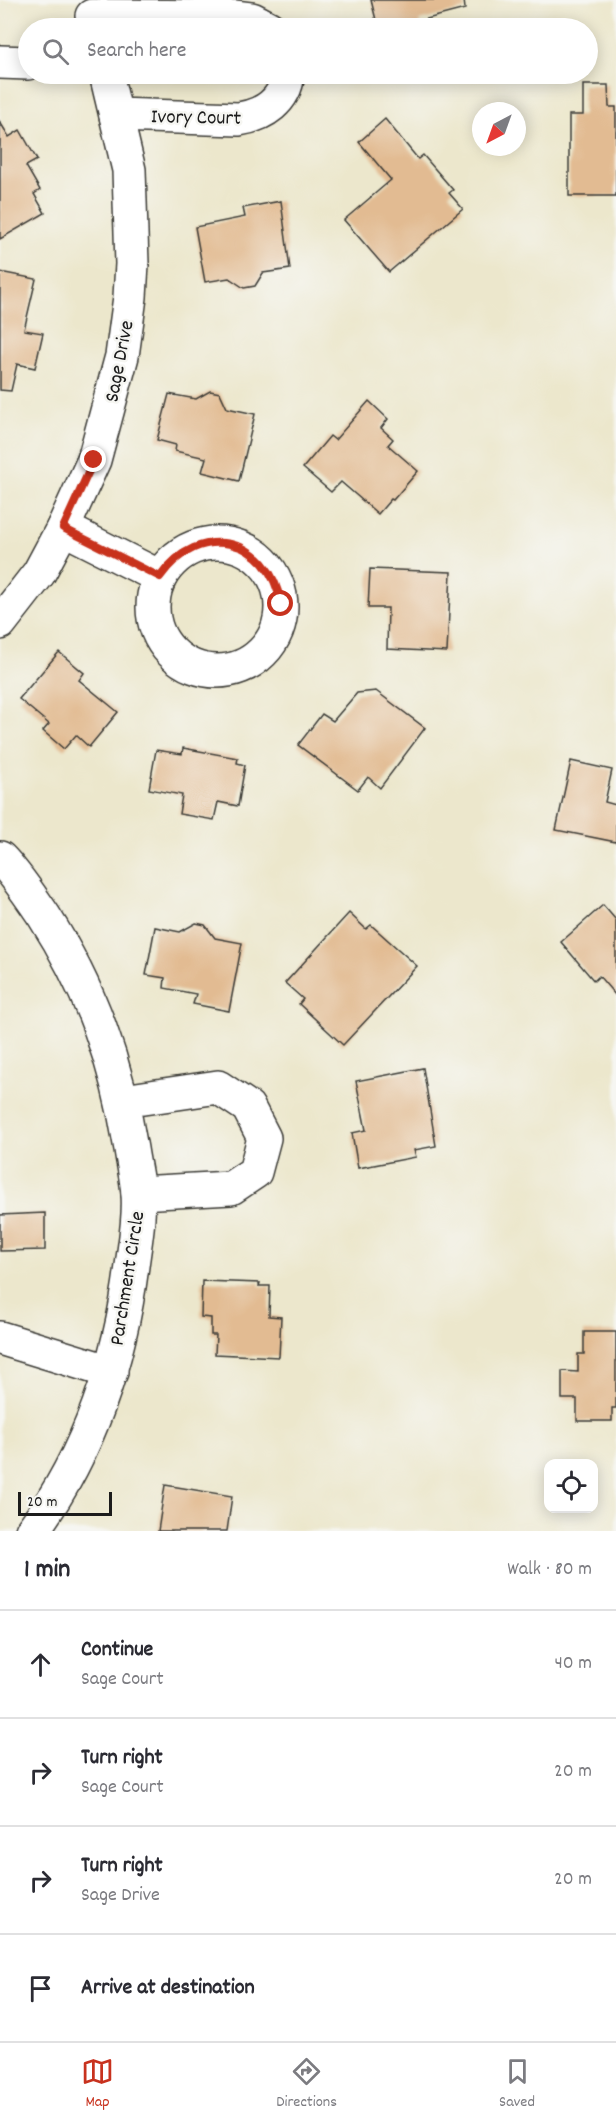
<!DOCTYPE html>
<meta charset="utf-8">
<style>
:root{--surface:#fff;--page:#f2f2f3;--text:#2b2b33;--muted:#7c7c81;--line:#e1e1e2;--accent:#c8321e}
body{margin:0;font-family:Dekko,sans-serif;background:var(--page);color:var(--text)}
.controls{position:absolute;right:18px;bottom:18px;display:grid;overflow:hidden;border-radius:12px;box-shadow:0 3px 15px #0003}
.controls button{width:54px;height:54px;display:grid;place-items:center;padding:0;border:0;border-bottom:2px solid var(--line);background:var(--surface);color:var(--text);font:30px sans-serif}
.compass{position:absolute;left:472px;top:102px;width:54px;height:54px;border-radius:50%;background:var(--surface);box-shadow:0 3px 15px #0003;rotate:221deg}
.scale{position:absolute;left:18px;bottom:15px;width:94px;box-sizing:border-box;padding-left:6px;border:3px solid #1c1c1c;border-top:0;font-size:16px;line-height:21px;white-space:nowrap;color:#1c1c1c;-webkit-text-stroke:4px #f6f6f2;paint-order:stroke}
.stop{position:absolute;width:18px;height:18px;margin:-14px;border:4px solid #c8321e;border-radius:50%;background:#fff}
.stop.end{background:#c8321e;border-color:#fff;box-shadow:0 2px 6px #0008}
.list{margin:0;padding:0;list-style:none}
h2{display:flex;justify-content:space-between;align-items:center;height:78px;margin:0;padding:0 24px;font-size:26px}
h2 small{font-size:20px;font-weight:400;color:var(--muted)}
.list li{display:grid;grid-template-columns:39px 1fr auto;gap:18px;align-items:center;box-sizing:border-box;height:108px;padding:0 24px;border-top:2px solid var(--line)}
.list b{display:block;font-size:22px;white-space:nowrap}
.list p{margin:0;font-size:20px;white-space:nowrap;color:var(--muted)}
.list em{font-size:20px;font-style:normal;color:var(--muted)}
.icon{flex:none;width:33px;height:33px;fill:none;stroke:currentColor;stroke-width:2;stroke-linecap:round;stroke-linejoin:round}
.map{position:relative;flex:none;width:616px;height:1531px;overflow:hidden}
.search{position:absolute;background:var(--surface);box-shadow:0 3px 15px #0003;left:18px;right:18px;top:18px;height:66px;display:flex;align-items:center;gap:15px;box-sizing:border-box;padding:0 21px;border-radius:33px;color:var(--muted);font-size:22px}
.sheet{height:510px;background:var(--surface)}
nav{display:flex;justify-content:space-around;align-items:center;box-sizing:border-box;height:84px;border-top:2px solid var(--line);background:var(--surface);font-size:16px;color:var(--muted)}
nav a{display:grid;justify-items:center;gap:3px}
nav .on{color:var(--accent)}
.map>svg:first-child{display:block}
.building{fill:#e2bb92}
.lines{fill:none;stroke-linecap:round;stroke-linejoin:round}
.minor-casing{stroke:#3b3a36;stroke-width:36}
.minor{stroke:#fff;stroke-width:33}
.route{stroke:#c8321e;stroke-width:8}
.labels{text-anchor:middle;stroke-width:5;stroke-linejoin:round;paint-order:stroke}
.street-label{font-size:21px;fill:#1c1c1c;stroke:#f6f6f2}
</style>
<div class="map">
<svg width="616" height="1531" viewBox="0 0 616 1531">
<rect width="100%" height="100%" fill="#f6f6f2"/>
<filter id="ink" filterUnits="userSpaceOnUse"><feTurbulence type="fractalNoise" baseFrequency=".0167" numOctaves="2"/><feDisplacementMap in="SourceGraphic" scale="12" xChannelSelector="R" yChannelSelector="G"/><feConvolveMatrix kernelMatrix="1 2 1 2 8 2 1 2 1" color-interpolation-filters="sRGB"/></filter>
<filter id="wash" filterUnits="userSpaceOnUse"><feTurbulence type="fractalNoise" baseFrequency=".008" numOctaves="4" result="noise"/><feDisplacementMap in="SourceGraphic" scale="24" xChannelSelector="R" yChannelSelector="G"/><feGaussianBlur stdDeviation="1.35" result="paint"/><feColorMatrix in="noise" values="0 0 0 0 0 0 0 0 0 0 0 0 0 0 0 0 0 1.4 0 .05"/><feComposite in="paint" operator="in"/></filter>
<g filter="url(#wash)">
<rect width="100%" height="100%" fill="#ece7cc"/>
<g id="blocks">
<g class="building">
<path d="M371 0H464L465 9 419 21 421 28H378Z"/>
<path d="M583 85H608L609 107H616V196H569V115H583Z"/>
<path d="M385 119 418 159 423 155 453 190 449 193 463 209 389 272 344 220 391 180 359 142Z"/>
<path d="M0 122 9 137 20 130 37 160 26 166 40 190 34 194 45 213 0 239Z"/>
<path d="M281 201 290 269 263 273 255 286 244 288 229 278 205 282 195 227 245 217 243 208Z"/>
<path d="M0 272 36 279 24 330 43 333 35 368 17 364 11 391 0 390Z"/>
<path d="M210 391 220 393 227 408 255 414 239 481 202 472 206 458 175 451 176 445 157 440 169 394 196 399Z"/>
<path d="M369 401 388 419 381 428 393 439 388 445 418 471 393 500 391 499 378 514 341 482 331 492 303 468 330 436 335 440Z"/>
<path d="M370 569 451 572 447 652 387 649 388 608H368Z"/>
<path d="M59 652 84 673 79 680 118 712 89 747 76 735 64 749 43 731 49 724 19 699Z"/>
<path d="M376 691 425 728 380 788 368 777 358 790 298 745 322 714 333 721 357 693Z"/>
<path d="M183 748 238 758 237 763 245 765 238 806 218 802 214 820 179 814 182 795 149 789 156 750 182 754Z"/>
<path d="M571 761 612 770 605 802 616 805V842L556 830Z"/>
<path d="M603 905 616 920V996L599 976 594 981 561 942Z"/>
<path d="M349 913 366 929 371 925 417 966 343 1045 299 1004 303 999 285 983Z"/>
<path d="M196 923 205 925 215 938 242 943 229 1011 193 1004 196 994 164 988 165 978 146 975 155 927 180 932Z"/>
<path d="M423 1068 436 1146 414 1150 416 1157 358 1168 352 1133 366 1130 356 1081Z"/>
<path d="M45 1213V1250L0 1251V1215Z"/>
<path d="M202 1281 260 1283 259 1286H270L269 1316 281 1317 279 1357 215 1354 216 1335H211V1318L201 1317Z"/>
<path d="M584 1332H616V1408H612V1421H577V1399H562V1371L578 1372V1354H584Z"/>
<path d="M165 1485 232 1496 227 1531H158Z"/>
</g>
</g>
</g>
<g filter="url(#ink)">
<use href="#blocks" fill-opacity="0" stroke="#3b3a36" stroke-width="1.5"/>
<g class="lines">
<g class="minor-casing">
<g id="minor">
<path d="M92 16 236 17 252 19 269 28"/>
<path d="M0 62 28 63"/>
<path d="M116 115 239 119C264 115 285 101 288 74"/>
<path d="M63 528 160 577"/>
<circle cx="217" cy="607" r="64"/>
<path d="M0 623 39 573 63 528 94 460 122 356 130 297 132 264 129 170 106 74"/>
<path d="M0 858C17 875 30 896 44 916 91 989 117 1063 131 1149 133 1163 137 1179 138 1194 140 1218 135 1242 132 1266 120 1360 89 1454 32 1531"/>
<path d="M123 1101 218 1087 248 1107 264 1138 255 1172 231 1188 138 1193"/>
<path d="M0 1338 111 1372"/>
</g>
</g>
<use href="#minor" class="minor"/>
</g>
</g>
<g class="lines" filter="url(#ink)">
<path class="route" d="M94 460 63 528 160 577C199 521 269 536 281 604"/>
</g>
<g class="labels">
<g class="street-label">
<text transform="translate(196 116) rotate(1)" y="7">Ivory Court</text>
<text transform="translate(118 361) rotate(-79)" y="7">Sage Drive</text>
<text transform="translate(126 1278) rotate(-81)" y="7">Parchment Circle</text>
</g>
</g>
</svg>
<div class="controls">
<button><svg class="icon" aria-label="locate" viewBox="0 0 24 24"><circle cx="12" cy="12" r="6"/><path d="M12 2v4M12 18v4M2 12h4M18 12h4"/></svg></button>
</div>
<svg class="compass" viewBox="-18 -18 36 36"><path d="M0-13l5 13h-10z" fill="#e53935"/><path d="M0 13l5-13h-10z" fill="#7c7c81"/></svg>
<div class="scale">20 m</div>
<div class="stop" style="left:281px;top:604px"></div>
<div class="stop end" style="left:94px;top:460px"></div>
<div class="search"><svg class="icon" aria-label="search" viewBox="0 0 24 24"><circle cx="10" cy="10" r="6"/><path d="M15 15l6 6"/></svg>Search here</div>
</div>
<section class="sheet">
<h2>1 min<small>Walk · 80 m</small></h2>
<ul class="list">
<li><svg class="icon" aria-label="ahead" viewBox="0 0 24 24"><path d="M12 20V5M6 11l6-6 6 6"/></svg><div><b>Continue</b><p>Sage Court</p></div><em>40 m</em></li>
<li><svg class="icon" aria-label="right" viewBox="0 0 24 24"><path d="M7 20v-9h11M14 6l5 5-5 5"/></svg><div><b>Turn right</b><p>Sage Court</p></div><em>20 m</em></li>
<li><svg class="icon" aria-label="right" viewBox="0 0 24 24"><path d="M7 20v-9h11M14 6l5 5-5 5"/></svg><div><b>Turn right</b><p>Sage Drive</p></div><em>20 m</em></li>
<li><svg class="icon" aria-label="arrive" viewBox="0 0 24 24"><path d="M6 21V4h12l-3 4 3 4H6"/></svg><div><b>Arrive at destination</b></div></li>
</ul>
</section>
<nav>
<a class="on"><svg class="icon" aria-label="map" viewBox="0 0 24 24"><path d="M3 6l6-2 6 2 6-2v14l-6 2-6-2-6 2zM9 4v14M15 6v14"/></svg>Map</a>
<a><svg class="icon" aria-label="directions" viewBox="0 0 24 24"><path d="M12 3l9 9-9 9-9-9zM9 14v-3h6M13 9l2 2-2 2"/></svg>Directions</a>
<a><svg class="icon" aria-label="saved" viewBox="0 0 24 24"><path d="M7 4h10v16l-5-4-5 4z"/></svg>Saved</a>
</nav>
